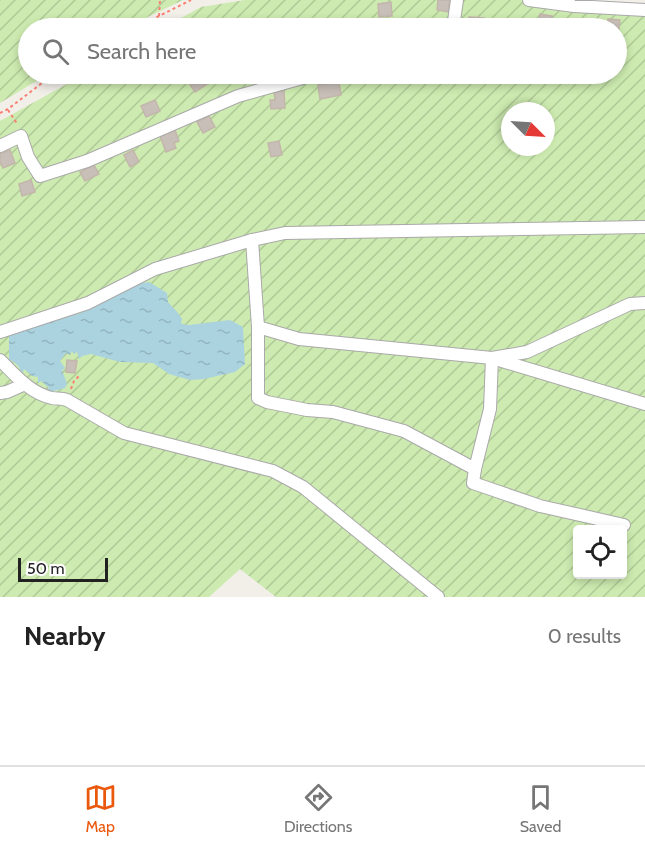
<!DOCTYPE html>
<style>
:root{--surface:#fff;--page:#f2f2f2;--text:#222;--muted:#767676;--line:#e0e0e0;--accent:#ea580c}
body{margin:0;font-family:Cabin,sans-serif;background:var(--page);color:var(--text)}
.controls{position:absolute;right:18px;bottom:18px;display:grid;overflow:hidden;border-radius:6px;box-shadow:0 3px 9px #0003}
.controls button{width:54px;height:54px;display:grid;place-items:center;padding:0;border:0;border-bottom:2px solid var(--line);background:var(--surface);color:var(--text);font:30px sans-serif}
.compass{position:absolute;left:501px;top:102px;width:54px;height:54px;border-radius:50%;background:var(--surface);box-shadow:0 3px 9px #0003;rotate:114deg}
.scale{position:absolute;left:18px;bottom:15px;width:90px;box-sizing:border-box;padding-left:6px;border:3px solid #222;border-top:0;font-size:16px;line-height:21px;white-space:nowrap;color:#222;-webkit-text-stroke:4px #fff;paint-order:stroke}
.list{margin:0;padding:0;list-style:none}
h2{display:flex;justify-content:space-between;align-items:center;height:78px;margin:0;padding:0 24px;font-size:26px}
h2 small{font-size:20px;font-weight:400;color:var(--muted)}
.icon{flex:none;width:33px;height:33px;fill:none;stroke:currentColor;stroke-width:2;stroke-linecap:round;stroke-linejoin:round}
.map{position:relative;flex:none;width:645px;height:597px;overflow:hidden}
.search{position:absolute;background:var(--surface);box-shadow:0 3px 9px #0003;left:18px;right:18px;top:18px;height:66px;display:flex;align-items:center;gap:15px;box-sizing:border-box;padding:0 21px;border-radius:33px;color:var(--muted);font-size:22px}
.sheet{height:168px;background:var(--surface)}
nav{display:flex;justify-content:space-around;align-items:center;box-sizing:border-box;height:84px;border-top:2px solid var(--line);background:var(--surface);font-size:16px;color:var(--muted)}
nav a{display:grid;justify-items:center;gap:3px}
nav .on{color:var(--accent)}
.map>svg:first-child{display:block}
.garden{fill:url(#garden-furrows);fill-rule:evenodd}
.water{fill:url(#water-ripples)}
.building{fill:#c7bfb8;stroke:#c4b6ab;stroke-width:1.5}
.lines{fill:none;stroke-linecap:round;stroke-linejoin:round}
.minor-casing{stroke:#a9a9a9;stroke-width:14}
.path{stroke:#fa8072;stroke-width:2;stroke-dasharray:3 3;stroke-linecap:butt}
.minor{stroke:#fff;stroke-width:12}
</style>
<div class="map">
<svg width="645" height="597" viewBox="0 0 645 597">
<defs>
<pattern id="garden-furrows" width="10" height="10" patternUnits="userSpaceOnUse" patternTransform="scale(1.5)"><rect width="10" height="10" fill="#cdebb0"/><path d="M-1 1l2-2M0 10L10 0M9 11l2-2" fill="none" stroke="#b0c997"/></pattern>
<pattern id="water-ripples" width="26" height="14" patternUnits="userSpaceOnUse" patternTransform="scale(1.5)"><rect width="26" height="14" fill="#aad3df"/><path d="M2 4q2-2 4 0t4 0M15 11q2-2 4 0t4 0" fill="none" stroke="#92b5bf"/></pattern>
</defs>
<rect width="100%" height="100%" fill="#f2efe9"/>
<g class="garden">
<path d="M0 0H183L125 28H28V74H48L0 103Z"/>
<path d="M245 0H567L645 8V597H276L240 569 209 597H0V121L85 74H616V28H163L201 7ZM510 111H546V147H510ZM578 530H622V574H578Z"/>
</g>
<path class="water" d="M149 282 167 293 168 302 178 313 182 319 181 323 182 324 189 325 230 320 243 327 245 364 235 372 204 379 190 380 169 374 153 363 120 362 91 354 82 356 79 359 77 352 74 354 72 351 70 355 66 353 60 361 65 368 62 370 67 384 65 388 50 392 47 391 49 388 41 381 38 383V377L32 376 24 369 23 372 22 373C19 366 16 362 9 360V336L7 332 81 313 131 285Z"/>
<g class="building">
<path d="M438 0H450L448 12 437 10Z"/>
<path d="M391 2 392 16 379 17 378 4Z"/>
<path d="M540 14 552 16 550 28H539Z"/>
<path d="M469 17 484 18 482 28H467Z"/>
<path d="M608 19 620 20 618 35H616V28H607Z"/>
<path d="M573 20 588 21 587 28H572Z"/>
<path d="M204 74 209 83 195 92 189 83Z"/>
<path d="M224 74H241V75L226 80Z"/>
<path d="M339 82 341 95 320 99 318 85Z"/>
<path d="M284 91 285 108 271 109 270 100H275L274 92Z"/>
<path d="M155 100 160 111 146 117 141 106Z"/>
<path d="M209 116 215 127 203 133 197 122Z"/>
<path d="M175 130 179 141 174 143 176 148 166 152 160 136Z"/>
<path d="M279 141 282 155 271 157 268 143Z"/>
<path d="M10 150 15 163 3 168 0 161V154Z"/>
<path d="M133 150 139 162 130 167 124 155Z"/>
<path d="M94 165 99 174 85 181 80 172Z"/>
<path d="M31 180 35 192 22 196 19 184Z"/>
<path d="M67 360 77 361 75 373 66 372Z"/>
</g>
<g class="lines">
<g class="minor-casing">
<g id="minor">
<path d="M529 0 574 6 645 10"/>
<path d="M453 28 457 0"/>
<path d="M0 146 21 136 28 157 40 176 87 161 238 96 317 74"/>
<path d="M252 240 258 327V398L267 402 307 410 333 412 404 431 475 469"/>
<path d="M258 327 299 339 492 358 645 404"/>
<path d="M0 332 88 303 155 269 252 240 285 233 645 227"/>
<path d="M0 360C15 375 30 393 52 398 57 399 61 398 67 400L124 433 273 471 303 487 438 597"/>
<path d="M0 393 7 392 25 384"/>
<path d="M624 525 540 506 473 483 475 469 490 409 492 358 527 352 630 304 645 303"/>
</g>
</g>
<g class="path">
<path d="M159 16 160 0"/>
<path d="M135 28 191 0"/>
<path d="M8 110 18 125"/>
<path d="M0 113 8 109 54 74"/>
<path d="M71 389 74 381 80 375"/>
</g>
<use href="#minor" class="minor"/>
</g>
</svg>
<div class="controls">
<button><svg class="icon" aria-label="locate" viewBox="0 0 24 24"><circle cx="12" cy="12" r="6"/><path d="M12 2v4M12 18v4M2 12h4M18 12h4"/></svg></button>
</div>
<svg class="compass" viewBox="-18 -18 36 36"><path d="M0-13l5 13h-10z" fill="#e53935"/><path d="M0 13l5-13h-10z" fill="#767676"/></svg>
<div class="scale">50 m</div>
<div class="search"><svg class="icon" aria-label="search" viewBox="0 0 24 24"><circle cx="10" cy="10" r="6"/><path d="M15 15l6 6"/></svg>Search here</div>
</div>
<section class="sheet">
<h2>Nearby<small>0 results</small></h2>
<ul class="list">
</ul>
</section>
<nav>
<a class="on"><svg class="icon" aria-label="map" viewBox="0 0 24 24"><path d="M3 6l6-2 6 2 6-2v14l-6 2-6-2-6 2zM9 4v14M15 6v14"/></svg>Map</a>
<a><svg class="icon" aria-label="directions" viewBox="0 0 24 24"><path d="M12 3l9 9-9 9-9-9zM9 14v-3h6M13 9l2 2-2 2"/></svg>Directions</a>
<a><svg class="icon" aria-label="saved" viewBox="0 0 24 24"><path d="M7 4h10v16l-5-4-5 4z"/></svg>Saved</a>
</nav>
